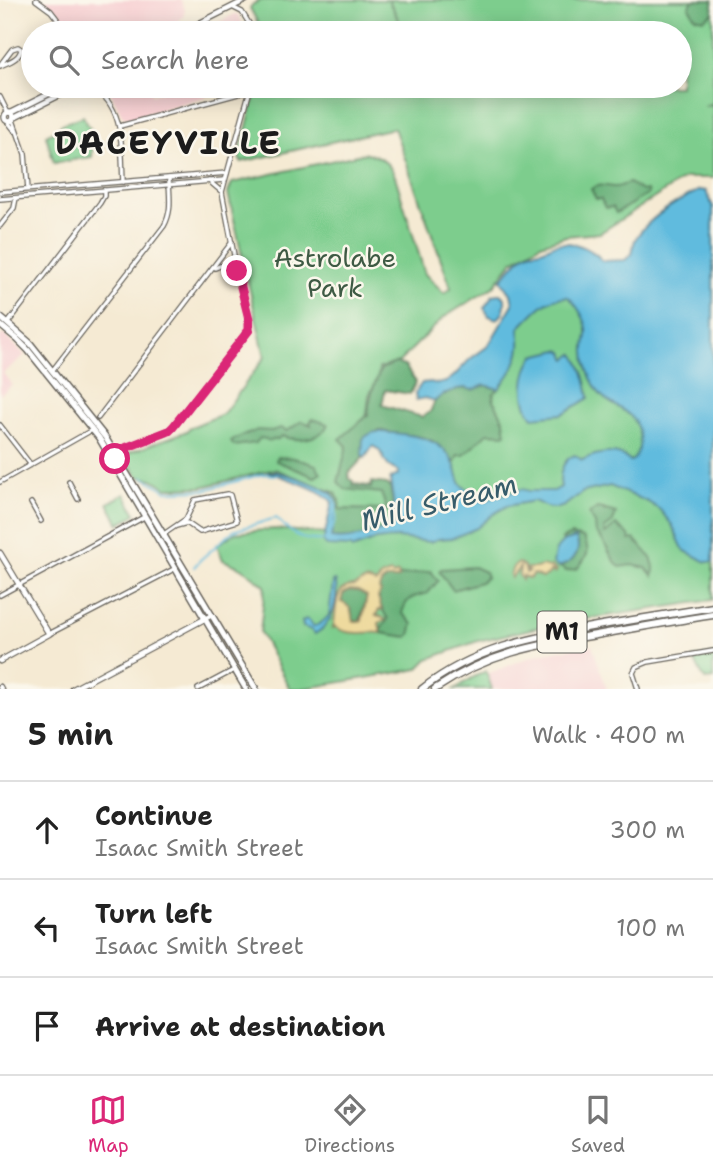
<!DOCTYPE html>
<meta charset="utf-8">
<style>
:root{--surface:#fff;--page:#f2f2f2;--text:#222;--muted:#767676;--line:#e0e0e0;--accent:#db2777}
body{margin:0;font-family:"Shantell Sans",sans-serif;background:var(--page);color:var(--text)}
.stop{position:absolute;width:21px;height:21px;margin:-16px;border:5px solid #db2777;border-radius:50%;background:#fff}
.stop.end{background:#db2777;border-color:#fff;box-shadow:0 2px 7px #0008}
.list{margin:0;padding:0;list-style:none}
h2{display:flex;justify-content:space-between;align-items:center;height:91px;margin:0;padding:0 28px;font-size:30px}
h2 small{font-size:23px;font-weight:400;color:var(--muted)}
.list li{display:grid;grid-template-columns:46px 1fr auto;gap:21px;align-items:center;box-sizing:border-box;height:98px;padding:0 28px;border-top:2px solid var(--line)}
.list b{display:block;font-size:26px;white-space:nowrap}
.list p{margin:0;font-size:23px;white-space:nowrap;color:var(--muted)}
.list em{font-size:23px;font-style:normal;color:var(--muted)}
.icon{flex:none;width:38px;height:38px;fill:none;stroke:currentColor;stroke-width:2;stroke-linecap:round;stroke-linejoin:round}
.map{position:relative;flex:none;width:713px;height:689px;overflow:hidden}
.search{position:absolute;background:var(--surface);box-shadow:0 4px 18px #0003;left:21px;right:21px;top:21px;height:77px;display:flex;align-items:center;gap:18px;box-sizing:border-box;padding:0 24px;border-radius:38px;color:var(--muted);font-size:26px}
.sheet{height:385px;background:var(--surface)}
nav{display:flex;justify-content:space-around;align-items:center;box-sizing:border-box;height:98px;border-top:2px solid var(--line);background:var(--surface);font-size:19px;color:var(--muted)}
nav a{display:grid;justify-items:center;gap:4px}
nav .on{color:var(--accent)}
.map>svg:first-child{display:block}
.built{fill:#f7cfd2}
.green{fill:#7dcd8d;stroke:#4c7454;stroke-width:2}
.forest{fill:#66b078;stroke:#41664a;stroke-width:2}
.sand{fill:#eeda9e;stroke:#857b5d;stroke-width:2;fill-rule:evenodd}
.water{fill:#60bbde;stroke:#3e6c7d;stroke-width:2}
.lines{fill:none;stroke-linecap:round;stroke-linejoin:round}
.stream{stroke:#60bbde;stroke-width:2}
.street-casing{stroke:#68645c;stroke-width:6}
.secondary-casing{stroke:#68645c;stroke-width:7}
.primary-casing{stroke:#68645c;stroke-width:8}
.highway-casing{stroke:#68645c;stroke-width:9}
.street{stroke:#fff;stroke-width:3.5}
.secondary{stroke:#fff;stroke-width:4.5}
.primary{stroke:#fff;stroke-width:5}
.highway{stroke:#fff;stroke-width:6}
.route{stroke:#db2777;stroke-width:9}
.labels{text-anchor:middle;stroke-width:5;stroke-linejoin:round;paint-order:stroke}
.shield{fill:#fbf7ec;stroke:#5f5e5a;stroke-width:2}
.shield-label{font-size:24px;font-weight:bold;fill:#1c1c1c}
.park-label{font-size:26px;fill:#3e5a44;stroke:#fbf7ec}
.water-label{font-size:28px;font-style:italic;fill:#375c6a;stroke:#fbf7ec}
.district-label{font-size:33px;font-weight:bold;letter-spacing:2px;fill:#1c1c1c;stroke:#fbf7ec}
</style>
<div class="map">
<svg width="713" height="689" viewBox="0 0 713 689">
<rect width="100%" height="100%" fill="#fbf7ec"/>
<filter id="ink" filterUnits="userSpaceOnUse"><feTurbulence type="fractalNoise" baseFrequency=".0143" numOctaves="2"/><feDisplacementMap in="SourceGraphic" scale="14" xChannelSelector="R" yChannelSelector="G"/><feConvolveMatrix kernelMatrix="1 2 1 2 8 2 1 2 1" color-interpolation-filters="sRGB"/></filter>
<filter id="wash" filterUnits="userSpaceOnUse"><feTurbulence type="fractalNoise" baseFrequency=".00686" numOctaves="4" result="noise"/><feDisplacementMap in="SourceGraphic" scale="28" xChannelSelector="R" yChannelSelector="G"/><feGaussianBlur stdDeviation="1.57" result="paint"/><feColorMatrix in="noise" values="0 0 0 0 0 0 0 0 0 0 0 0 0 0 0 0 0 1.4 0 .05"/><feComposite in="paint" operator="in"/></filter>
<g filter="url(#wash)">
<rect width="100%" height="100%" fill="#f5ead3"/>
<g class="built">
<path d="M44 0H181L185 10 184 15 179 21 154 33H74L57 11Z"/>
<path d="M235 14 238 15 247 33H197Z"/>
<path d="M105 86H137L140 91 148 87 152 95 173 87V86H208L211 92 208 93V96L128 119 122 115 111 94 105 87Z"/>
<path d="M3 334 25 355 3 373 12 385 0 395V337Z"/>
<path d="M592 645 607 689H492L487 674 538 654Z"/>
</g>
<g class="green">
<path d="M262 0H388L403 29 389 0H713V103L704 106 713 105V178H685L600 233 566 236 541 244 513 261 493 287 443 318 399 362 379 368 378 379 369 395 367 413 345 482 385 489 391 511 339 509 336 493 275 469 202 487 167 488 152 479 138 477 125 456 126 454 187 431 189 430V428L223 414 265 357 228 193 232 183 366 153C380 155 389 163 395 176L425 274 444 293 451 288 394 128 241 162 239 158 257 86H680V33H263L250 8 253 4Z"/>
<path d="M83 116 93 134 92 157 54 163 46 135 54 131 62 124Z"/>
<path d="M571 288 713 553V600L553 624 478 641 428 659 418 669 301 689H290L260 632 265 586 242 568 223 560 217 545 235 533 274 529 340 535 379 526 444 467 484 402 513 328 535 304Z"/>
<path d="M125 494 136 514 119 524 108 503Z"/>
<path d="M713 654V679L705 680 693 658Z"/>
<path d="M486 671 492 689H455L472 678Z"/>
</g>
<g class="forest">
<path d="M693 0H713V13L704 19 695 17 689 7Z"/>
<path d="M629 183 642 191 647 190 648 194 616 213 613 207 605 208 601 199H596L591 189C599 183 603 186 613 187 618 188 624 184 629 183Z"/>
<path d="M396 363 405 366 416 382 410 394 385 390 382 405 422 417 430 412 435 401 442 395 457 389 465 388 473 390 485 385 499 389 494 393 493 398 504 421 506 434 487 433 464 455H458L455 462C446 456 441 444 430 440 414 433 396 436 379 430L362 455 363 458 349 473V479L353 481V486L371 488 372 482 387 484 390 487 396 519 395 525C375 534 352 541 330 538L337 504 331 491 336 493 340 502 339 509 387 510 381 493 345 489 338 482 347 446 340 439 368 415C369 397 374 385 381 369Z"/>
<path d="M313 419 328 424C322 440 296 442 282 436L278 439 269 441 266 439 260 438 256 443 234 446 231 442C239 435 248 435 257 430L271 431 281 428 287 431 302 421 311 425 310 422Z"/>
<path d="M277 457 294 458 316 465 321 473 315 477 276 461Z"/>
<path d="M597 508 604 509V511L606 510 616 513 613 522 604 529 605 534 616 525 629 535 630 540 634 539C644 550 658 559 653 576L646 568 632 565 620 567C608 556 607 542 596 533L595 524 589 514Z"/>
<path d="M571 535 584 538C591 554 587 556 577 569L566 571 560 567C571 561 579 557 578 543L572 540 563 542 562 539Z"/>
<path d="M474 567 485 572 487 577 480 582 453 590 439 571 441 569Z"/>
<path d="M431 571 438 581 428 593C414 597 407 596 402 613L413 624 410 635 407 637 382 633 381 629 388 619C379 605 377 600 380 584L390 577 395 579 399 576Z"/>
<path d="M350 590 358 591 367 596 360 621 357 622 353 620 351 610 341 602 343 594Z"/>
</g>
<g class="sand">
<path d="M519 563 524 566 526 573 529 572 526 569 528 568H536L542 566 548 568 551 566 556 571 554 573 551 570 549 574 542 578 534 574 529 579 523 576 522 580 519 575 520 567 511 578 510 575 513 567Z"/>
<path d="M391 573 393 575 398 573 399 577 397 579C387 578 381 578 379 590L381 592 378 597 382 610H379L376 615 382 617 385 620 379 623 381 633C364 631 351 637 335 627L333 628C336 618 334 593 345 588 348 586 352 587 356 585 365 581 364 578 376 583L382 576ZM350 590 358 591 367 596 362 620 357 622 353 620C351 610 350 605 341 602L343 594Z"/>
</g>
<g class="water">
<path d="M700 190 706 191 713 207V562H706L685 551 682 547 672 525 660 510 648 502 610 486 583 492 564 506 558 508H549L534 501 507 506 492 515 477 528 453 538 438 539 430 542 397 538 376 540 352 549 351 547 327 546 323 543 332 502C323 490 285 478 269 472 280 470 332 488 336 499 339 507 332 529 331 538 352 541 375 533 395 525L396 522 390 479 398 475 399 472C396 470 393 469 390 467 382 462 386 453 373 446L365 458 362 455 363 439C373 429 380 432 393 433 417 435 443 439 454 464 461 479 455 486 475 492L479 500 484 501 493 497 522 489 529 491H554L561 487C558 474 563 459 575 455L582 460C597 453 618 448 630 461L633 460C639 452 641 445 639 435 635 405 606 409 596 388 590 378 585 364 585 352 584 344 588 337 587 330 586 319 576 304 568 297 545 296 534 314 519 328 519 334 521 340 520 346 519 363 508 376 499 389L485 385 473 390 465 388 457 389 442 395 435 401 425 398 416 400 415 393 422 383 431 382 437 384 446 382 454 376 470 359 488 346 513 304 511 294 501 280C509 271 518 257 530 252 533 251 537 251 541 250 546 249 551 245 557 244 574 240 592 249 603 261L625 260 632 254C634 248 633 242 636 238 650 216 677 201 700 190Z"/>
<path d="M497 294H500L505 298C506 305 504 315 497 319L489 316 484 308 493 295Z"/>
<path d="M558 350C568 351 563 355 567 359L574 354C583 366 587 383 589 398L562 414 533 417C519 400 522 373 534 356Z"/>
<path d="M576 538C583 553 571 564 557 567L553 563 555 552 558 547 563 542Z"/>
<path d="M335 581 336 582C338 601 333 624 315 634L312 630 303 627 302 621 306 619 310 621 313 626C319 626 325 620 329 615L333 582Z"/>
</g>
<g class="lines">
<g class="stream">
<path d="M143 477 167 491 204 490 263 474 277 475"/>
<path d="M332 529 336 519V504"/>
<path d="M194 567 200 560 233 531 276 518C294 535 299 542 326 540"/>
</g>
</g>
</g>
<g filter="url(#ink)">
<g class="lines">
<g class="street-casing">
<g id="street">
<path d="M36 0 51 11 68 33"/>
<path d="M232 7 242 12 255 33"/>
<path d="M0 65 12 49 18 47 21 49C20 59 8 62 0 66"/>
<path d="M91 86C126 107 121 147 123 182"/>
<path d="M0 97 8 113"/>
<path d="M13 120 25 154 28 189"/>
<path d="M8 122 15 131"/>
<path d="M120 126 249 91"/>
<path d="M209 181 222 192"/>
<path d="M0 192 227 173"/>
<path d="M0 199 224 180"/>
<path d="M0 226 14 208 16 198"/>
<path d="M215 268C223 264 230 264 236 270"/>
<path d="M8 323 100 203 104 196V190"/>
<path d="M52 371 164 226C173 210 169 195 169 178"/>
<path d="M98 418 232 242"/>
<path d="M0 425 31 465"/>
<path d="M116 456V453L120 450 168 431 173 427 249 330V319L237 271 222 192 251 86"/>
<path d="M0 482 92 430"/>
<path d="M69 482 78 499"/>
<path d="M31 503 41 521"/>
<path d="M164 534 186 519 195 500 227 494 230 495 237 521 200 532 187 523 176 526"/>
<path d="M0 595 144 517"/>
<path d="M49 634 174 569"/>
<path d="M198 689 234 670"/>
<path d="M638 689 633 673 636 667 648 662 713 651"/>
</g>
</g>
<g class="secondary-casing">
<g id="secondary">
<path d="M180 33 246 0"/>
<circle cx="9" cy="117" r="4.5"/>
<path d="M11 113 65 86"/>
<path d="M14 118 78 86"/>
<path d="M0 553 49 634 0 661"/>
<path d="M0 687 1 689"/>
<path d="M73 689 212 615"/>
</g>
</g>
<g class="primary-casing">
<g id="primary">
<path d="M0 317 30 343 105 437 256 689"/>
<path d="M0 325 17 339 28 350 99 438 246 689"/>
</g>
</g>
<g class="highway-casing">
<g id="highway">
<path d="M422 689C477 646 536 637 602 625 639 619 676 613 713 607"/>
<path d="M435 689C488 653 535 645 596 635 635 628 674 621 713 615"/>
</g>
</g>
<use href="#street" class="street"/>
<use href="#secondary" class="secondary"/>
<use href="#primary" class="primary"/>
<use href="#highway" class="highway"/>
</g>
</g>
<g class="lines" filter="url(#ink)">
<path class="route" d="M115 459 116 453 120 450 169 431 173 427 249 330V319L237 271"/>
</g>
<g class="labels">
<rect class="shield" x="537.5" y="611.5" width="49" height="41" rx="5"/>
<g class="shield-label">
<text x="562" y="640">M1</text>
</g>
<g class="park-label">
<text x="335" y="267">Astrolabe<tspan x="335" dy="30">Park</tspan></text>
</g>
<g class="water-label">
<text transform="translate(439 502) rotate(-14)" y="10">Mill Stream</text>
</g>
<g class="district-label">
<text x="168" y="154">DACEYVILLE</text>
</g>
</g>
</svg>
<div class="stop" style="left:115px;top:459px"></div>
<div class="stop end" style="left:237px;top:271px"></div>
<div class="search"><svg class="icon" aria-label="search" viewBox="0 0 24 24"><circle cx="10" cy="10" r="6"/><path d="M15 15l6 6"/></svg>Search here</div>
</div>
<section class="sheet">
<h2>5 min<small>Walk · 400 m</small></h2>
<ul class="list">
<li><svg class="icon" aria-label="ahead" viewBox="0 0 24 24"><path d="M12 20V5M6 11l6-6 6 6"/></svg><div><b>Continue</b><p>Isaac Smith Street</p></div><em>300 m</em></li>
<li><svg class="icon" aria-label="left" viewBox="0 0 24 24"><path d="M17 20v-9H6M10 6l-5 5 5 5"/></svg><div><b>Turn left</b><p>Isaac Smith Street</p></div><em>100 m</em></li>
<li><svg class="icon" aria-label="arrive" viewBox="0 0 24 24"><path d="M6 21V4h12l-3 4 3 4H6"/></svg><div><b>Arrive at destination</b></div></li>
</ul>
</section>
<nav>
<a class="on"><svg class="icon" aria-label="map" viewBox="0 0 24 24"><path d="M3 6l6-2 6 2 6-2v14l-6 2-6-2-6 2zM9 4v14M15 6v14"/></svg>Map</a>
<a><svg class="icon" aria-label="directions" viewBox="0 0 24 24"><path d="M12 3l9 9-9 9-9-9zM9 14v-3h6M13 9l2 2-2 2"/></svg>Directions</a>
<a><svg class="icon" aria-label="saved" viewBox="0 0 24 24"><path d="M7 4h10v16l-5-4-5 4z"/></svg>Saved</a>
</nav>
